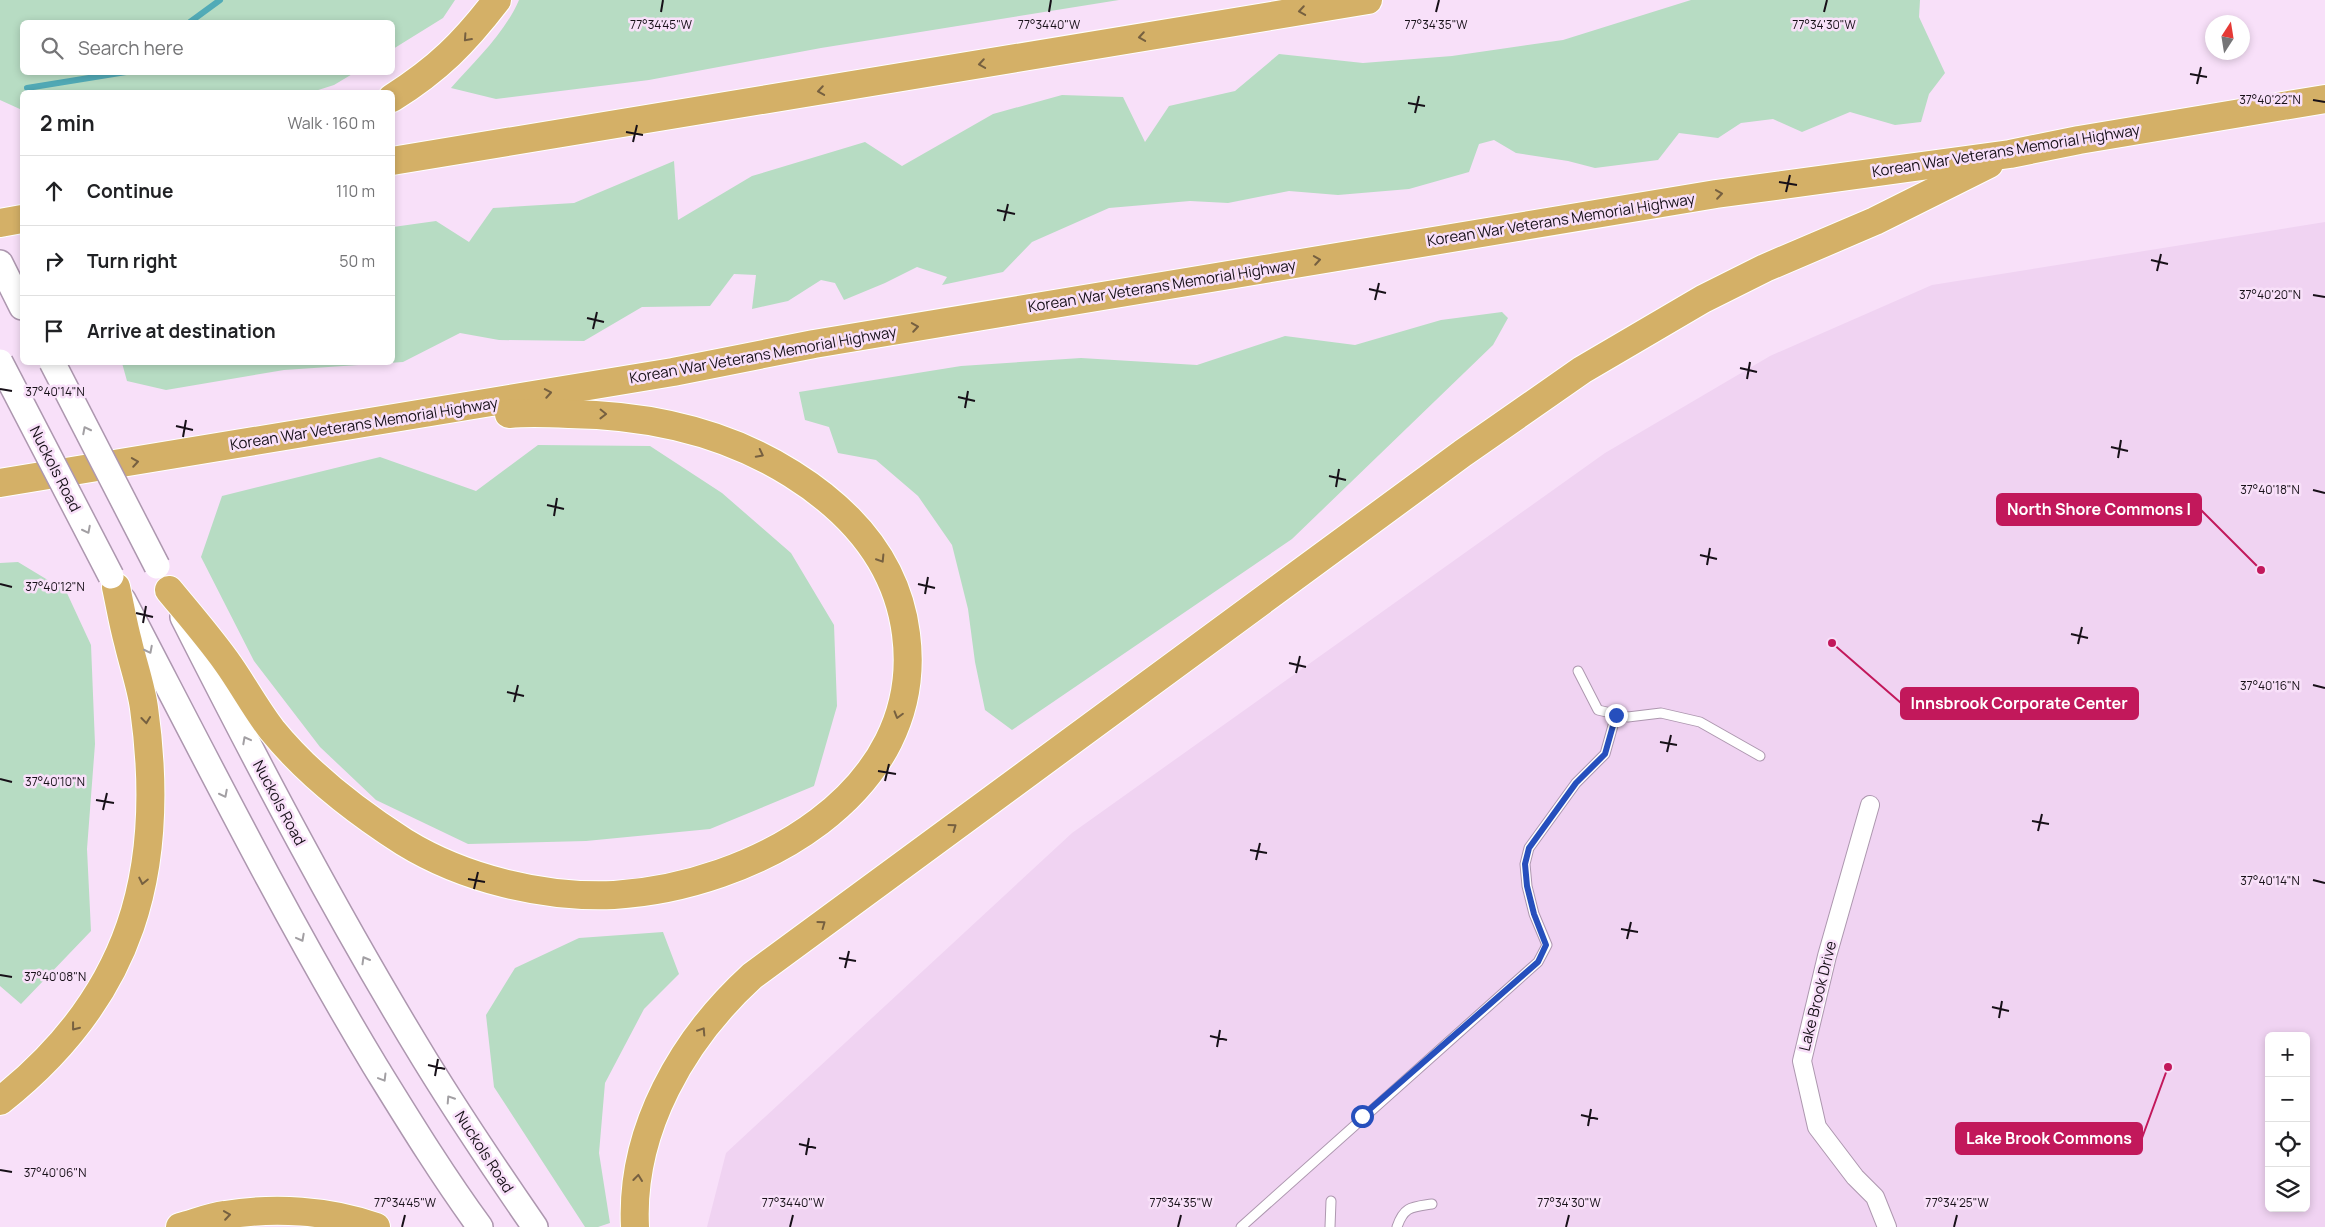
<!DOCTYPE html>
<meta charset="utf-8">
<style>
:root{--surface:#fff;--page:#f6f6f6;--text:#202124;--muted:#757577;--line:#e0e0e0}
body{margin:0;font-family:Manrope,sans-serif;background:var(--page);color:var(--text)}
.controls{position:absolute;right:15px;bottom:15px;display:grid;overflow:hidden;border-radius:8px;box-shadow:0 2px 8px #0003}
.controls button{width:45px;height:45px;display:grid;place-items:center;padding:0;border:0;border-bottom:1px solid var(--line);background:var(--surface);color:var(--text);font:25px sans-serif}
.compass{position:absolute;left:2205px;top:15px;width:45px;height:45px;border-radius:50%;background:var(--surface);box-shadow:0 2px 8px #0003;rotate:12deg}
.stop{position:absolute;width:15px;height:15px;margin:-11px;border:4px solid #264fbd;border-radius:50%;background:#fff}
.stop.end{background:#264fbd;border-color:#fff;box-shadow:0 1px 5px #0008}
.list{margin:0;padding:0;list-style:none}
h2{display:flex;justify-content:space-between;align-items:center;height:65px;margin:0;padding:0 20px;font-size:21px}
h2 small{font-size:16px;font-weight:400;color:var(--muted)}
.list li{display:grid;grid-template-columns:32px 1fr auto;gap:15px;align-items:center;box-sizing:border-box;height:70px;padding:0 20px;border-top:1px solid var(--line)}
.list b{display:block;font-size:19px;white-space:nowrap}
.list em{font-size:16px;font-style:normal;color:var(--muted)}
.icon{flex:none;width:28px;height:28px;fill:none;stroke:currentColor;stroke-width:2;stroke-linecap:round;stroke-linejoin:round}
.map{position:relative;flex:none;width:2325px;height:1227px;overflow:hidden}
.search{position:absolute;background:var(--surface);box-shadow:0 2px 8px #0003;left:20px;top:20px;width:375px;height:55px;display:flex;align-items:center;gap:12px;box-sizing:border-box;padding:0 18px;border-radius:8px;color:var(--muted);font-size:19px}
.panel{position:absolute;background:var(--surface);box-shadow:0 2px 8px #0003;left:20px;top:90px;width:375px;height:275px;border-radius:8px}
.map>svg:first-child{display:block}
.built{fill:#f0d3f2;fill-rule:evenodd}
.green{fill:#b7dcc3}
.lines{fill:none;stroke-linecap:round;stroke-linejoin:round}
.stream{stroke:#52abb7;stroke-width:6}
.lane-casing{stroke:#ad97af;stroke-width:11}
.street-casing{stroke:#ad97af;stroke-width:20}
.secondary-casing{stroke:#ad97af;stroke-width:28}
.highway-casing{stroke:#fff;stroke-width:30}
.lane{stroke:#fff;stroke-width:9}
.street{stroke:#fff;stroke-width:18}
.secondary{stroke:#fff;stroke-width:25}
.highway{stroke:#d4b067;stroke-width:28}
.secondary-bridge-casing{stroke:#ad97af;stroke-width:28;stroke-linecap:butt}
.secondary-bridge{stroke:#fff;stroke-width:25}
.oneway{stroke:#766040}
.oneway2{stroke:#a29fa3}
.route{stroke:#264fbd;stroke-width:6}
.ticks{fill:none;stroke:#171018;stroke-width:2}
.labels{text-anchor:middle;stroke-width:5;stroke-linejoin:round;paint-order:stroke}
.street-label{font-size:15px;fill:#171018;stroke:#f8e0f9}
.ticks-label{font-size:12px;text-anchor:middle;fill:#171018;stroke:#f8e0f9;stroke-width:5;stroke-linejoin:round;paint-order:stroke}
.leader{fill:none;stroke:#c2185b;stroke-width:2}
.callout-dot{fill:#c2185b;stroke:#f8e0f9;stroke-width:2}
.callout{fill:#c2185b;stroke:#c2185b;stroke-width:2}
.callout-label{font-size:16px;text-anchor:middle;font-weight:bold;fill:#fff}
</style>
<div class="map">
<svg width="2325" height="1227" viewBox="0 0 2325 1227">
<rect width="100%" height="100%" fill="#f8e0f9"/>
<path class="built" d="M2325 222V1227H707L726 1153 1072 833 1605 453 1770 356 1932 285ZM2269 1036H2306V1208H2269Z"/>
<g class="green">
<path d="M0 0H455L443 18 393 49 392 22H22V72L354 73 334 85 312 92H22V110L0 100Z"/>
<path d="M519 0H1119L821 48 649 80 496 99 451 88C474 62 505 33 519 0Z"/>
<path d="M1691 0H1920L1919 17 1945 73 1929 94 1921 122 1895 125 1850 112 1802 132 1773 119 1741 123 1718 138 1679 133 1658 160 1595 168 1568 161 1516 153 1494 140 1479 144 1469 172 1409 189 1338 195 1289 191 1228 203 1190 201 1109 208 1032 242 1003 272 942 285 947 277 917 267 885 283 844 300 835 283 821 280 788 301 752 309 756 275 734 274 710 306 642 307 584 341 499 340 460 333 403 362 284 370 166 390 127 381 122 363 392 362 393 227 436 221 469 242 493 208 574 203 674 161 678 220 752 176 865 142 902 166 993 114 1062 95 1123 97 1145 142 1169 106 1235 91 1279 54 1363 63 1452 56 1563 40Z"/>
<path d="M1502 312 1508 318 1493 345 1292 539 1012 730 985 710 975 662 968 609 952 545 918 496 876 460 838 453 829 427 805 420 799 392 961 366 1081 358 1197 365 1285 336 1355 345 1441 320Z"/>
<path d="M538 445 650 446 722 493 791 553 834 625 837 706 814 786 710 829 586 841 468 844 376 800 320 747 254 661 201 557 222 496 380 457 476 491Z"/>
<path d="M18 562 66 591 91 645 95 744 87 849 91 931 21 1004 0 986V563Z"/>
<path d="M663 932 679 974 644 1009 605 1083 599 1153 610 1223 598 1227H585L494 1087 486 1015 515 968 579 938Z"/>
</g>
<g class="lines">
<g class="stream">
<path d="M190 22 220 0"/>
<path d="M27 88 126 72"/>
</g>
<g class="lane-casing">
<g id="lane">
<path d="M1578 671 1598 710 1628 717 1661 713 1700 722 1760 756"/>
<path d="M1241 1227 1538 962 1547 945 1534 914 1527 886 1525 864 1529 848 1576 783 1605 754 1616 715"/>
<path d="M1330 1227 1331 1201"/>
<path d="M1397 1227C1404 1206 1412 1207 1432 1204"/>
</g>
</g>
<g class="street-casing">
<path id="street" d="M1870 805 1827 956 1802 1061 1817 1127 1855 1177 1875 1197 1887 1227"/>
</g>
<g class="secondary-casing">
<g id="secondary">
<path d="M0 263 22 307"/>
<path d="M123 600C205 757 284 915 375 1066 409 1121 442 1175 480 1227"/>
<path d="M183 617C259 767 337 916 425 1060 460 1117 497 1172 535 1227"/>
</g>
</g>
<g class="highway-casing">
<g id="highway">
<path d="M392 98C438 69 464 43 497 0"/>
<path d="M392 161 1368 0"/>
<path d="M0 223 22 219"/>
<path d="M0 483 673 372 814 344 1716 194 2010 154 2079 140 2325 99"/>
<path d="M169 590C188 613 208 636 226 661 242 683 255 708 272 730 308 774 357 812 404 842 464 879 544 898 614 895 751 887 927 794 906 634 897 562 851 511 792 474 724 431 649 415 569 414 549 413 529 412 509 414"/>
<path d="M0 1101C132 997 167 871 144 708 141 686 133 664 128 642 123 624 120 605 116 587"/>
<path d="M180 1227C195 1223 210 1217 225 1215 274 1207 329 1210 376 1227"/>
<path d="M635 1227C630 1130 683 1039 752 976L1463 453 1582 370 1703 299 1765 268 1875 221 1989 164"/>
</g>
</g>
<use href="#lane" class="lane"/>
<use href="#street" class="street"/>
<use href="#secondary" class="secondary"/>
<use href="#highway" class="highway"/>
<g class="secondary-bridge-casing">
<g id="secondary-bridge">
<path d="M0 362 111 576"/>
<path d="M52 362 157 566"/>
</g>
</g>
<use href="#secondary-bridge" class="secondary-bridge"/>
</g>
<defs><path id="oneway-chevron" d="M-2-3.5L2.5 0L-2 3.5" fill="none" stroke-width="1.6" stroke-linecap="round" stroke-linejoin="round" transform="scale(1.25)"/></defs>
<g class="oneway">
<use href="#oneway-chevron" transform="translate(1302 11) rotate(171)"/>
<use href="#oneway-chevron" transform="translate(1142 37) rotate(171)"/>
<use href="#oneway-chevron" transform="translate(467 38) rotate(132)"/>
<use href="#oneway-chevron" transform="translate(982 64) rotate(171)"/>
<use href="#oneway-chevron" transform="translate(821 91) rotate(171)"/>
<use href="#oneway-chevron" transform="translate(1719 194) rotate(-8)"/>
<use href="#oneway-chevron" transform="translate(1317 260) rotate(-9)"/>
<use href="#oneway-chevron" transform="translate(915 327) rotate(-9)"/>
<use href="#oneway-chevron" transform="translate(548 393) rotate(-10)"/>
<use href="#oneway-chevron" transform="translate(603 414) rotate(1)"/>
<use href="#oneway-chevron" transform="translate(760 454) rotate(27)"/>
<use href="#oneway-chevron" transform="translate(135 462) rotate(-9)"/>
<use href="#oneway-chevron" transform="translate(881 559) rotate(58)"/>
<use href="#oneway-chevron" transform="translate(898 715) rotate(106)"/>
<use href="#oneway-chevron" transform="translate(146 720) rotate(84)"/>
<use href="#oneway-chevron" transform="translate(953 827) rotate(-36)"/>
<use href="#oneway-chevron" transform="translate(143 881) rotate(102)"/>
<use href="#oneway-chevron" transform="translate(822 924) rotate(-36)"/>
<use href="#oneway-chevron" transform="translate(75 1027) rotate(128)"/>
<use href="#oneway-chevron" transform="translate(702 1031) rotate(-57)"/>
<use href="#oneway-chevron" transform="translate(638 1178) rotate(-83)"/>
<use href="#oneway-chevron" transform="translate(227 1215) rotate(-8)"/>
</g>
<g class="oneway2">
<use href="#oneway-chevron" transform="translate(86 430) rotate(-117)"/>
<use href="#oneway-chevron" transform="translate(87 530) rotate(63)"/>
<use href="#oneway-chevron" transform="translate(149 650) rotate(63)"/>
<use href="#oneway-chevron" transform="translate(246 740) rotate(-118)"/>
<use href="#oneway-chevron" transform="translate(224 794) rotate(63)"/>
<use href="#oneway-chevron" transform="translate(301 938) rotate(62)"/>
<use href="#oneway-chevron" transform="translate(365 960) rotate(-120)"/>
<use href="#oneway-chevron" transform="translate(383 1078) rotate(59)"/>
<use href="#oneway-chevron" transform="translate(450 1099) rotate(-123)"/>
</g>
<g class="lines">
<path class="route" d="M1362 1116 1538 962 1546 945 1534 914 1527 886 1525 864 1529 848 1576 783 1605 754 1616 715"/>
</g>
<path class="ticks" d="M661 12 663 0M1049 12 1051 0M1436 12 1439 0M1824 12 1827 0M2190 74 2207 77M2197 84 2201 67M2313 100 2325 102M1408 103 1425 106M1415 113 1419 96M626 132 643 135M633 142 637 125M1779 182 1797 185M1786 192 1790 175M997 210 1015 214M1004 221 1008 204M2151 260 2168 264M2157 271 2161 254M1369 289 1386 293M2313 295 2325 297M1375 300 1379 283M587 318 604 322M593 329 597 312M1740 368 1757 372M1747 379 1750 362M0 389 12 391M958 397 975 401M965 408 968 391M176 426 193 430M183 437 186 420M2111 447 2128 451M2118 458 2121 440M1329 476 1346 480M1336 487 1339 469M2313 490 2325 493M547 505 564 509M554 516 557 498M1700 555 1717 559M1707 565 1710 548M0 584 12 587M918 584 935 588M925 594 928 577M136 613 153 617M143 623 146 606M2071 634 2088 638M2078 644 2082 627M1289 663 1306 667M1296 673 1300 656M2313 685 2325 688M507 692 524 696M514 702 518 685M1660 742 1677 745M1667 752 1671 735M878 771 896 774M0 779 12 782M885 781 889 764M96 800 114 803M103 810 107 793M2032 821 2049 824M2038 831 2042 814M1250 850 1267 853M1256 860 1260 843M468 879 485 882M2313 880 2325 883M474 889 478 872M1621 929 1638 932M1627 939 1631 922M839 958 856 961M845 968 849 951M0 975 12 977M1992 1007 2009 1011M1999 1018 2002 1001M1210 1036 1227 1040M1217 1047 1220 1030M428 1065 445 1069M435 1076 438 1059M1581 1115 1598 1119M1588 1126 1591 1109M799 1144 816 1148M806 1155 809 1138M0 1170 12 1172M402 1227 405 1215M790 1227 793 1215M1178 1227 1181 1215M1566 1227 1569 1215M1954 1227 1957 1215"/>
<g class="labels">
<g class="street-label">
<text transform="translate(2006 151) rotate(-9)" y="5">Korean War Veterans Memorial Highway</text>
<text transform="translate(1561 220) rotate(-9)" y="5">Korean War Veterans Memorial Highway</text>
<text transform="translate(1162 286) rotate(-9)" y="5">Korean War Veterans Memorial Highway</text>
<text transform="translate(763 355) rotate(-10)" y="5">Korean War Veterans Memorial Highway</text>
<text transform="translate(364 424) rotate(-9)" y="5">Korean War Veterans Memorial Highway</text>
<text transform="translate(55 469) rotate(63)" y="5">Nuckols Road</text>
<text transform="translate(279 803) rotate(62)" y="5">Nuckols Road</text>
<text transform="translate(1818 996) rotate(-76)" y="5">Lake Brook Drive</text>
<text transform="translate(484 1152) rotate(57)" y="5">Nuckols Road</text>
</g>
</g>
<g class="ticks-label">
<text x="661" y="29">77°34'45"W</text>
<text x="1049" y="29">77°34'40"W</text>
<text x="1436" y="29">77°34'35"W</text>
<text x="1824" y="29">77°34'30"W</text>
<text x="2270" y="104">37°40'22"N</text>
<text x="2270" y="299">37°40'20"N</text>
<text x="55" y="396">37°40'14"N</text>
<text x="2270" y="494">37°40'18"N</text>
<text x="55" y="591">37°40'12"N</text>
<text x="2270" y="690">37°40'16"N</text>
<text x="55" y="786">37°40'10"N</text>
<text x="2270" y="885">37°40'14"N</text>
<text x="55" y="981">37°40'08"N</text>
<text x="55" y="1177">37°40'06"N</text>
<text x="405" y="1207">77°34'45"W</text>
<text x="793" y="1207">77°34'40"W</text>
<text x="1181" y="1207">77°34'35"W</text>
<text x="1569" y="1207">77°34'30"W</text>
<text x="1957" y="1207">77°34'25"W</text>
</g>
<path class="leader" d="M2261 570L2201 510M1832 643L1901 703M2168 1067L2142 1138"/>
<g class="callout-dot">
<circle cx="2261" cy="570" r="5"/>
<circle cx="1832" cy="643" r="5"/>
<circle cx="2168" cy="1067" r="5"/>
</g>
<g class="callout">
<rect x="1997" y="494" width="204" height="31" rx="5"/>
<rect x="1901" y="688" width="237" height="31" rx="5"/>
<rect x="1956" y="1123" width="186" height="31" rx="5"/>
</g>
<g class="callout-label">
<text x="2099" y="515">North Shore Commons I</text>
<text x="2019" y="709">Innsbrook Corporate Center</text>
<text x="2049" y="1144">Lake Brook Commons</text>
</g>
</svg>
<div class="controls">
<button>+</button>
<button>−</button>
<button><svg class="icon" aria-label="locate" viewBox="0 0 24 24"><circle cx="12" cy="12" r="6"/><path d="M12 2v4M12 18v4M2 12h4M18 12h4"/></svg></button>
<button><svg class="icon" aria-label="layers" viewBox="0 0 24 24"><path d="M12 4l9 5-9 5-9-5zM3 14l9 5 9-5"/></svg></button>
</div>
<svg class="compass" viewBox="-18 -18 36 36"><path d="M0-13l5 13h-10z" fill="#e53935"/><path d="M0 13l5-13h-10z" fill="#757577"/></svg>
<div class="stop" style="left:1362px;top:1116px"></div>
<div class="stop end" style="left:1616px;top:715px"></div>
<div class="search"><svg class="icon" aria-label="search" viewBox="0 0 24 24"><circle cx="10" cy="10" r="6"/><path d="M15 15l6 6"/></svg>Search here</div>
<section class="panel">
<h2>2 min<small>Walk · 160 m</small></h2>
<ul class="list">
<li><svg class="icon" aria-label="ahead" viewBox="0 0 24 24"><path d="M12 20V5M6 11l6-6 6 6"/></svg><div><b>Continue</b></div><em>110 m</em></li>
<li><svg class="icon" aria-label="right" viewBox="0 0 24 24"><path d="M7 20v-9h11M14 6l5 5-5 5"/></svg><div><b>Turn right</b></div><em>50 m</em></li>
<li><svg class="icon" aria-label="arrive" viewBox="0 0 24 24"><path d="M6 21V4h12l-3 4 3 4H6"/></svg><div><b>Arrive at destination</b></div></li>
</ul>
</section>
</div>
